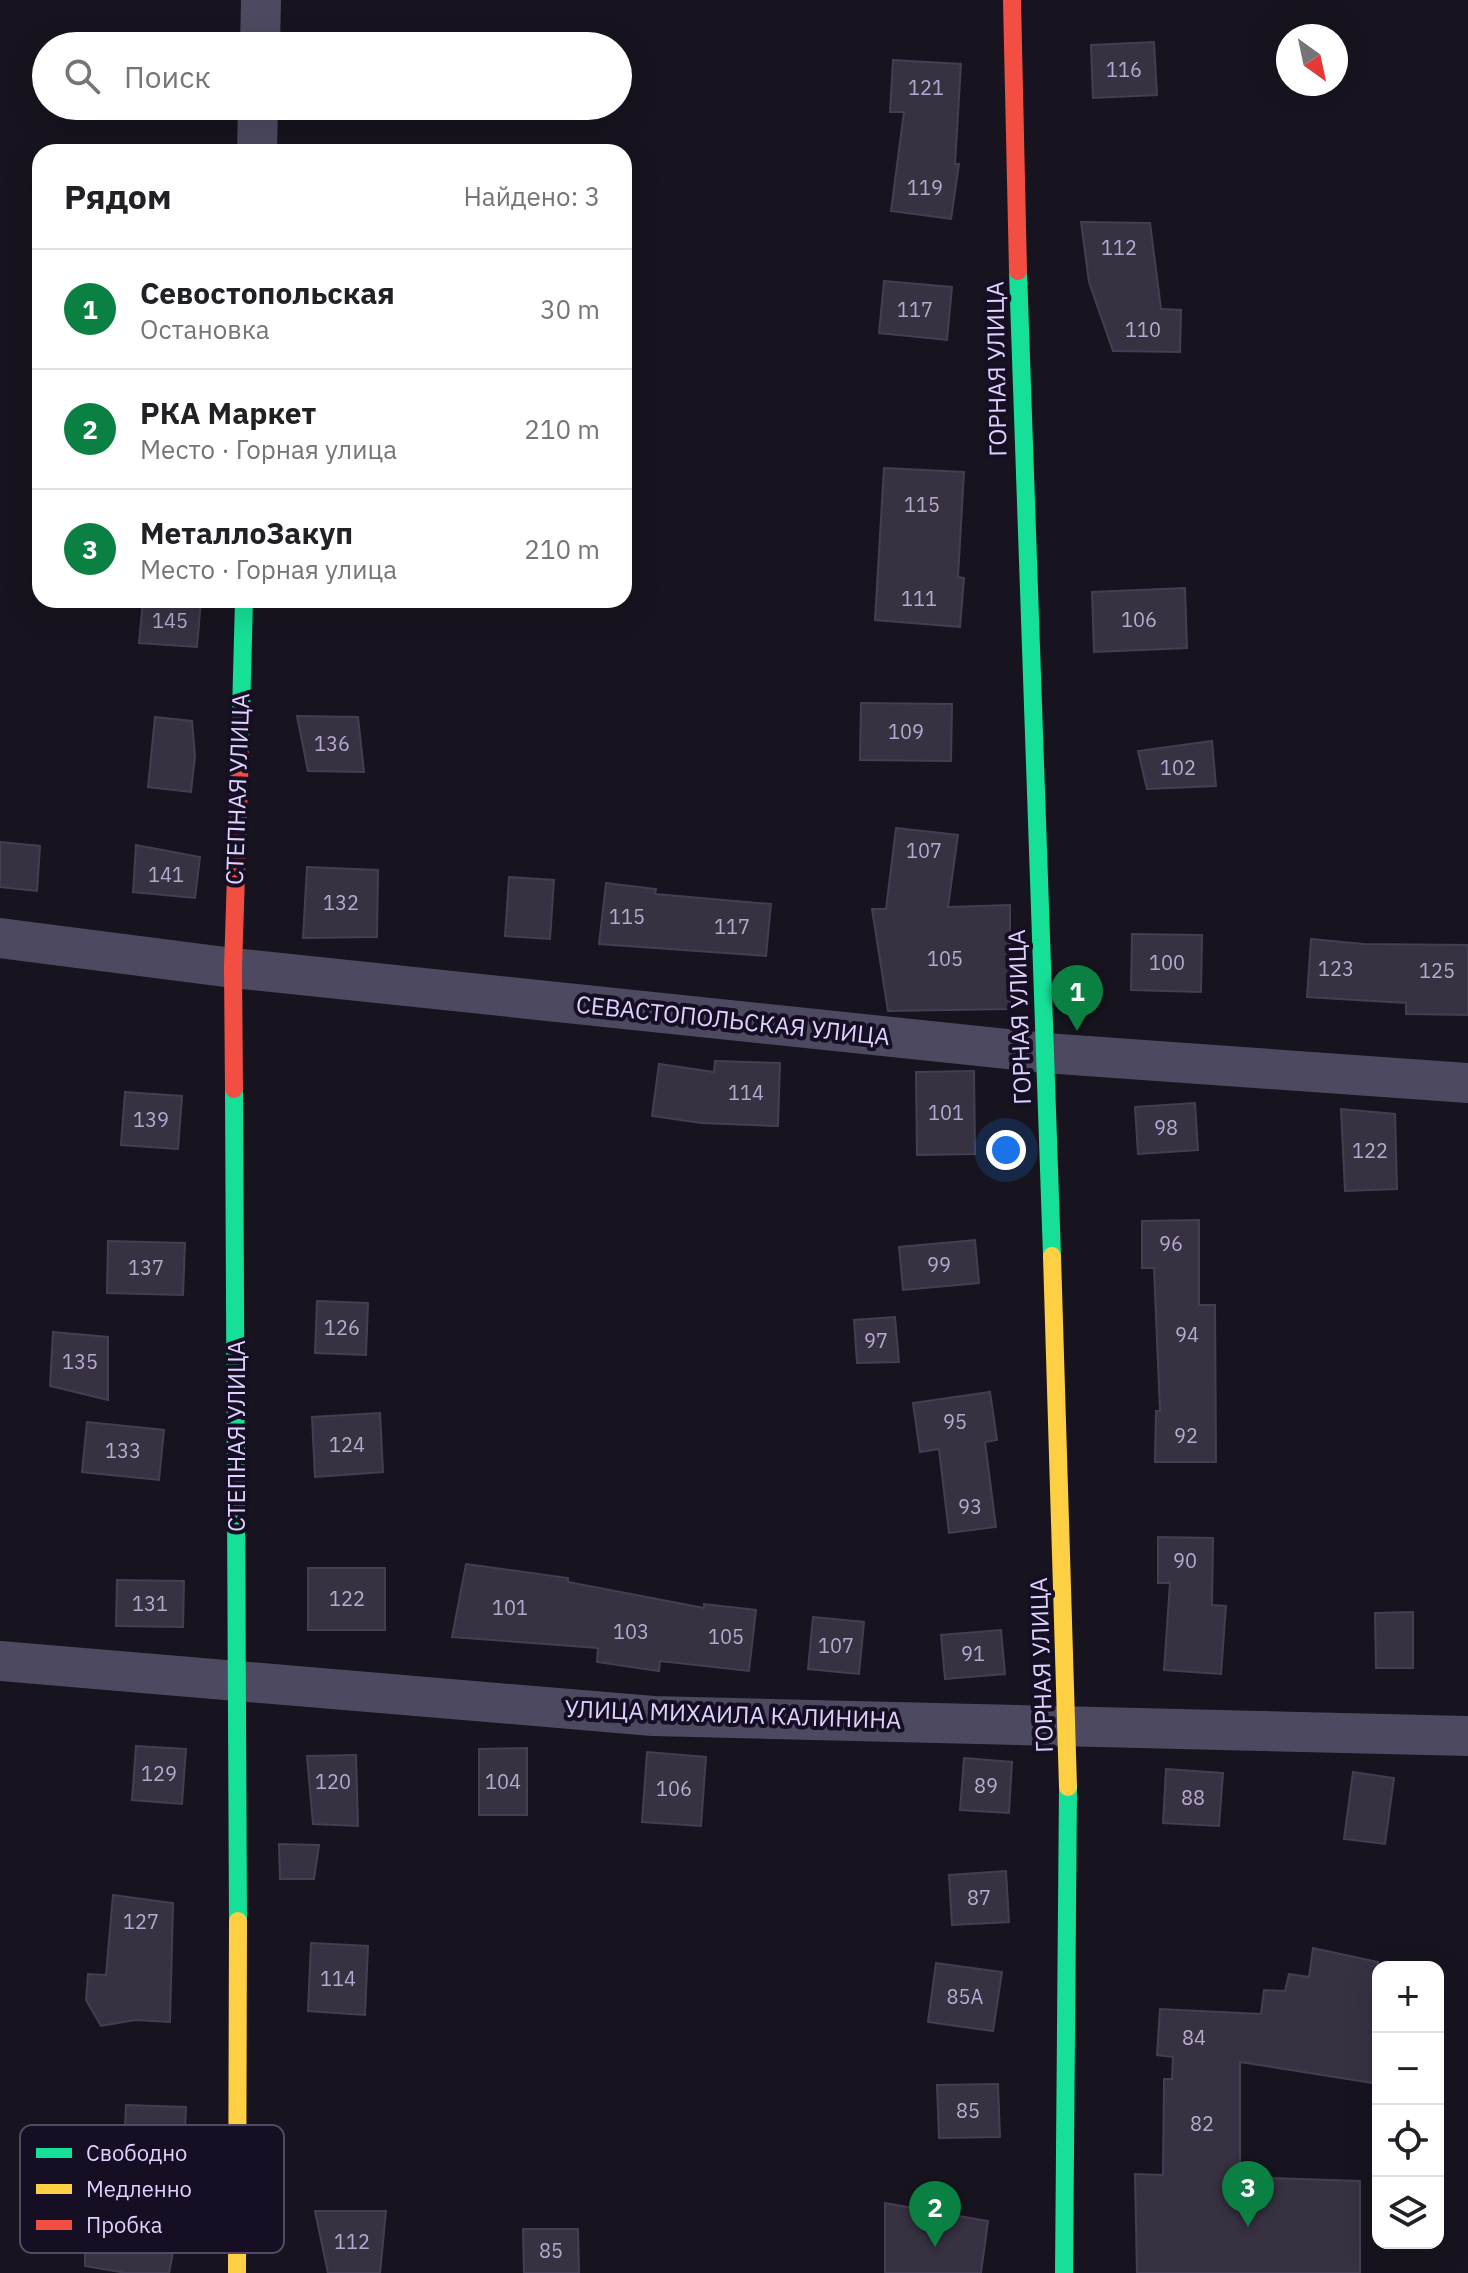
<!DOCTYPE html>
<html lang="ru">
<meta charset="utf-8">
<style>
:root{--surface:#fff;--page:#f2f2f2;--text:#202124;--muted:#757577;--line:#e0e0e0;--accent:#0b8043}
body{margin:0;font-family:"IBM Plex Sans",sans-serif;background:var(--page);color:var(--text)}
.controls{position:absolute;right:24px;bottom:24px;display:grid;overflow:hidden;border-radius:16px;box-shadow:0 8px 32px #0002}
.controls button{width:72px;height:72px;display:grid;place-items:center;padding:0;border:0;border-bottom:2px solid var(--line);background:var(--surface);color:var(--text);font:40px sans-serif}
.compass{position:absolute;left:1276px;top:24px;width:72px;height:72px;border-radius:50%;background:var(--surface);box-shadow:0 8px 32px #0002;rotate:147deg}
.you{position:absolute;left:1006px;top:1150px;width:28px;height:28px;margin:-20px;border:6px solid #fff;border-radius:50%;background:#1a73e8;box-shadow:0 0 0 12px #1a73e833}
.badge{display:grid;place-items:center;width:52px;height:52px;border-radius:50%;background:var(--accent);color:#fff;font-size:26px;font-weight:700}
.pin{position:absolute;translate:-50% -66px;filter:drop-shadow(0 2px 4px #0008)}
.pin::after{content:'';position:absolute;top:42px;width:28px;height:24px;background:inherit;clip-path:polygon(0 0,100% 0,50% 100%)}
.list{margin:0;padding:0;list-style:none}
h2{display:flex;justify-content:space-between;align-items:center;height:104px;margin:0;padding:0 32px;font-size:34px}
h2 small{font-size:26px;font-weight:400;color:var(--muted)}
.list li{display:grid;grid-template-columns:52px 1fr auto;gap:24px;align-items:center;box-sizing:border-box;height:120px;padding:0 32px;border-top:2px solid var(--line)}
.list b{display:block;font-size:30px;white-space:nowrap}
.list p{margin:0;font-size:26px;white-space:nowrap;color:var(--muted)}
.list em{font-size:26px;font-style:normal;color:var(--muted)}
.icon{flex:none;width:44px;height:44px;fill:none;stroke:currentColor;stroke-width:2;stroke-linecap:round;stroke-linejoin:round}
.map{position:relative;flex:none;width:1468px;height:2273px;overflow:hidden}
.search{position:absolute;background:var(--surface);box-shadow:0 8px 32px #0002;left:32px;top:32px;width:600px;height:88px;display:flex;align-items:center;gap:20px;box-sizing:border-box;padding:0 28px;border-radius:44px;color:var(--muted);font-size:30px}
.panel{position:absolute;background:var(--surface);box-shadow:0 8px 32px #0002;left:32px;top:144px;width:600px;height:464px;border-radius:24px}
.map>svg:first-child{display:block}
.building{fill:#373141;stroke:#453e53;stroke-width:2}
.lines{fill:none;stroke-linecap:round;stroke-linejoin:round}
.street{stroke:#4d4960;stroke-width:40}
.fast{stroke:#16e098;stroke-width:18}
.slow{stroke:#ffcf43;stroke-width:18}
.jam{stroke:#f24e42;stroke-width:18}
.labels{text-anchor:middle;stroke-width:8;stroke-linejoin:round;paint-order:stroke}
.number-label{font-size:20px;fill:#b5aacf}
.street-label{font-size:24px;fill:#dfd2fe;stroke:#160f24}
.key{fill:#160f24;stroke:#524a65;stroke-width:2}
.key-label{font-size:22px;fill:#dfd2fe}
</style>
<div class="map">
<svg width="1468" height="2273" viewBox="0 0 1468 2273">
<rect width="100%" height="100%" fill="#17141f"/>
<g class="building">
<path d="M1154 42 1157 95 1093 98 1091 45Z"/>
<path d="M893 60 961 64 955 164H959L951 219 891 211 904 112H890Z"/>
<path d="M1081 222 1150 223 1161 309 1181 310 1180 352 1113 351 1089 282Z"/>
<path d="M884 281 952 287 947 340 879 333Z"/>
<path d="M884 468 964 472 958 577 964 578 960 627 875 620Z"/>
<path d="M1185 588 1187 648 1094 652 1092 592Z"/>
<path d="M143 600H201L197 647 139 643Z"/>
<path d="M861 703 952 704 951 761 860 760Z"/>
<path d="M297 716 358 717 364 772 308 771Z"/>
<path d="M155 717 192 721 195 756 191 792 148 787Z"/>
<path d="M1212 741 1216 786 1147 789 1138 751Z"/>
<path d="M896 828 958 835 948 907 1010 905V1009L888 1011 872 909H886Z"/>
<path d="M0 842 40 846 37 891 0 887Z"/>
<path d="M136 845 200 857 195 898 133 892Z"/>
<path d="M307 867 378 870 377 937 303 938Z"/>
<path d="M509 877 554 880 550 939 505 936Z"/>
<path d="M606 883 656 889 655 894 771 904 766 956 599 944Z"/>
<path d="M1132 934 1202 935 1201 992 1131 990Z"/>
<path d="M1311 939 1364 944 1468 945V1015L1406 1014V1003L1307 997Z"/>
<path d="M715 1061 780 1063 778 1126 701 1123 652 1116 659 1064 714 1072Z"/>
<path d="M974 1071 975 1154 917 1155 916 1072Z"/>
<path d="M125 1092 182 1096 178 1149 121 1145Z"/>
<path d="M1195 1103 1198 1150 1138 1154 1135 1107Z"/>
<path d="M1341 1109 1395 1114 1397 1189 1345 1191Z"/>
<path d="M1199 1220V1305H1215L1216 1462H1155L1156 1411H1160L1154 1268H1142V1221Z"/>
<path d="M975 1240 979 1283 903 1290 899 1247Z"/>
<path d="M108 1241 185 1243 183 1295 107 1293Z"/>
<path d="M317 1301 368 1303 366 1355 315 1353Z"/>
<path d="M895 1317 899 1362 857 1363 854 1320Z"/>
<path d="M53 1332 108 1337V1400L50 1386Z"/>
<path d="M990 1392 997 1440 985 1442 996 1527 949 1533 939 1449 920 1452 913 1403Z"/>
<path d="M380 1413 383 1472 315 1477 312 1417Z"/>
<path d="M87 1422 164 1430 159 1480 82 1472Z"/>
<path d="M1158 1537 1213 1538 1212 1605 1226 1606 1221 1674 1164 1670 1170 1583H1158Z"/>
<path d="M466 1564 568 1578V1582L704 1608V1604L756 1610 749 1671 660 1661 659 1671 597 1662 598 1648 452 1637Z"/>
<rect x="308" y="1568" width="77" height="62"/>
<path d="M117 1580 184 1581 183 1627 116 1626Z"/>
<path d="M1413 1612V1668H1376L1375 1613Z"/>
<path d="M813 1617 864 1622 859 1674 808 1669Z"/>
<path d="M1001 1630 1005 1674 945 1679 941 1635Z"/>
<path d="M136 1746 186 1749 182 1804 132 1800Z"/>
<path d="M527 1748V1815H479V1749Z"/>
<path d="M647 1752 706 1757 701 1826 642 1822Z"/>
<path d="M356 1755 358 1826 313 1824 307 1756Z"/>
<path d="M964 1758 1012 1762 1009 1813 960 1810Z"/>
<path d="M1166 1769 1223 1773 1219 1826 1163 1823Z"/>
<path d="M1353 1772 1394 1778 1385 1844 1344 1839Z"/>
<path d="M279 1844 319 1845 314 1879H280Z"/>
<path d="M1006 1871 1009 1922 952 1925 949 1875Z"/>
<path d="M113 1895 173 1903 170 2022 135 2020 101 2026 86 2000 88 1974 106 1975Z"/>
<path d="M311 1943 368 1946 365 2015 308 2011Z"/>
<path d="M1313 1948 1378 1962 1373 2083 1240 2062V2177L1360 2181V2273H1137L1135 2174 1163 2175 1164 2079H1172L1173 2057 1157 2055 1160 2009 1261 2014 1264 1990 1285 1991 1289 1974 1309 1977Z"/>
<path d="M936 1963 1002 1972 993 2031 928 2022Z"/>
<path d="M998 2084 1000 2137 939 2138 937 2085Z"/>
<path d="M126 2105 186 2107 184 2150 124 2147Z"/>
<path d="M885 2203 988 2221 981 2273H885Z"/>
<path d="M85 2206 170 2223 173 2252 169 2273H126L85 2266Z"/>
<path d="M315 2211H386L380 2273H328Z"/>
<path d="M523 2229H578L579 2273H524Z"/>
</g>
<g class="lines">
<g class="street">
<path d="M260 46 261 0"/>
<path d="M257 152 258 106"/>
<path d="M0 938 233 968 1045 1053 1468 1083"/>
<path d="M0 1661 653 1716 1468 1736"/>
</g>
<g class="fast">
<path d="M1018 271 1052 1256"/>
<path d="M240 750 244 600"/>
<path d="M234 1089 238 1921"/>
<path d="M1064 2273 1068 1787"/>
</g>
<g class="slow">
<path d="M1052 1256 1068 1787"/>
<path d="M237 2273 238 1921"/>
</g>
<g class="jam">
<path d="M1012 0 1018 271"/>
<path d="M234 1089 233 968 240 750"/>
</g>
</g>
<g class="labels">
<g class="number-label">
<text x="1124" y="77">116</text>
<text x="926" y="95">121</text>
<text x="925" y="195">119</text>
<text x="1119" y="255">112</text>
<text x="915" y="317">117</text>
<text x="1143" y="337">110</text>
<text x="922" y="512">115</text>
<text x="919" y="606">111</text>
<text x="1139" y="627">106</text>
<text x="170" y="628">145</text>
<text x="906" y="739">109</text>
<text x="332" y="751">136</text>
<text x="1178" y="775">102</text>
<text x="924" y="858">107</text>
<text x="166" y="882">141</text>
<text x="341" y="910">132</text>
<text x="627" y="924">115</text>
<text x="732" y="934">117</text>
<text x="945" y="966">105</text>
<text x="1167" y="970">100</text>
<text x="1336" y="976">123</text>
<text x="1437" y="978">125</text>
<text x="746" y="1100">114</text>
<text x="946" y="1120">101</text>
<text x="151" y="1127">139</text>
<text x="1166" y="1135">98</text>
<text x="1370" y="1158">122</text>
<text x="1171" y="1251">96</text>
<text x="939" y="1272">99</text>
<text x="146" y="1275">137</text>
<text x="342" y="1335">126</text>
<text x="1187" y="1342">94</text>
<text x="876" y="1348">97</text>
<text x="80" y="1369">135</text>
<text x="955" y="1429">95</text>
<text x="1186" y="1443">92</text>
<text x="347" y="1452">124</text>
<text x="123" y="1458">133</text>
<text x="970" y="1514">93</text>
<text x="1185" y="1568">90</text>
<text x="347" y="1606">122</text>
<text x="150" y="1611">131</text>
<text x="510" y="1615">101</text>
<text x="631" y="1639">103</text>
<text x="726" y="1644">105</text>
<text x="836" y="1653">107</text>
<text x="973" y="1661">91</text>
<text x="159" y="1781">129</text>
<text x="333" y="1789">120</text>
<text x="503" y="1789">104</text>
<text x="986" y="1793">89</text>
<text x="674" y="1796">106</text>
<text x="1193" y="1805">88</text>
<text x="979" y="1905">87</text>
<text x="141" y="1929">127</text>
<text x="338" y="1986">114</text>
<text x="965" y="2004">85А</text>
<text x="1194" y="2045">84</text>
<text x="968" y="2118">85</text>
<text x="1202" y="2131">82</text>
<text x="352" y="2249">112</text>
<text x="551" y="2258">85</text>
</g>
<g class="street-label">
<text transform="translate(997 369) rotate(-91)" y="8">ГОРНАЯ УЛИЦА</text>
<text transform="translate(238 789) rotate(-88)" y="8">СТЕПНАЯ УЛИЦА</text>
<text transform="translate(1020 1017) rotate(-92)" y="8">ГОРНАЯ УЛИЦА</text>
<text transform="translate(733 1021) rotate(6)" y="8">СЕВАСТОПОЛЬСКАЯ УЛИЦА</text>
<text transform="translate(237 1436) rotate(-90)" y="8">СТЕПНАЯ УЛИЦА</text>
<text transform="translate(1042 1665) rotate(-92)" y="8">ГОРНАЯ УЛИЦА</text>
<text transform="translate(733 1715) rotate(2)" y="8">УЛИЦА МИХАИЛА КАЛИНИНА</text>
</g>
</g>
<rect x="20" y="2125" width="264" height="128" rx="12" class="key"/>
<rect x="36" y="2148" width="36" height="10" fill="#16e098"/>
<rect x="36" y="2184" width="36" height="10" fill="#ffcf43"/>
<rect x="36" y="2220" width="36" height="10" fill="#f24e42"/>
<g class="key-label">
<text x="86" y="2161">Свободно</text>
<text x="86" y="2197">Медленно</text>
<text x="86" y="2233">Пробка</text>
</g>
</svg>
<div class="controls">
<button>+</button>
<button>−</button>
<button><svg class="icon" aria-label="locate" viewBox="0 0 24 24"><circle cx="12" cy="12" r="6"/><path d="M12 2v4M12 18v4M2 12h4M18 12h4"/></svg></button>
<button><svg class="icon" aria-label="layers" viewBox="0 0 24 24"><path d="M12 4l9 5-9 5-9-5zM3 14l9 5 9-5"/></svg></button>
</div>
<svg class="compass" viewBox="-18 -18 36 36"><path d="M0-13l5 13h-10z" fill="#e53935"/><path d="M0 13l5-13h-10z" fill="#757577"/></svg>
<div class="you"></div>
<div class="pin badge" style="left:1077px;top:1031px">1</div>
<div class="pin badge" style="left:935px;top:2247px">2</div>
<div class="pin badge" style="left:1248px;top:2227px">3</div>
<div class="search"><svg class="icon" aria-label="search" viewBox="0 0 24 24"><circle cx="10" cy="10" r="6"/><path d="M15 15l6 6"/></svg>Поиск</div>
<section class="panel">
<h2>Рядом<small>Найдено: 3</small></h2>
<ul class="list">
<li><span class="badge">1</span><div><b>Севостопольская</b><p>Остановка</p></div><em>30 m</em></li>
<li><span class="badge">2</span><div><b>РКА Маркет</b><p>Место · Горная улица</p></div><em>210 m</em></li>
<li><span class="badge">3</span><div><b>МеталлоЗакуп</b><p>Место · Горная улица</p></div><em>210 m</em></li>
</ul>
</section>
</div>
